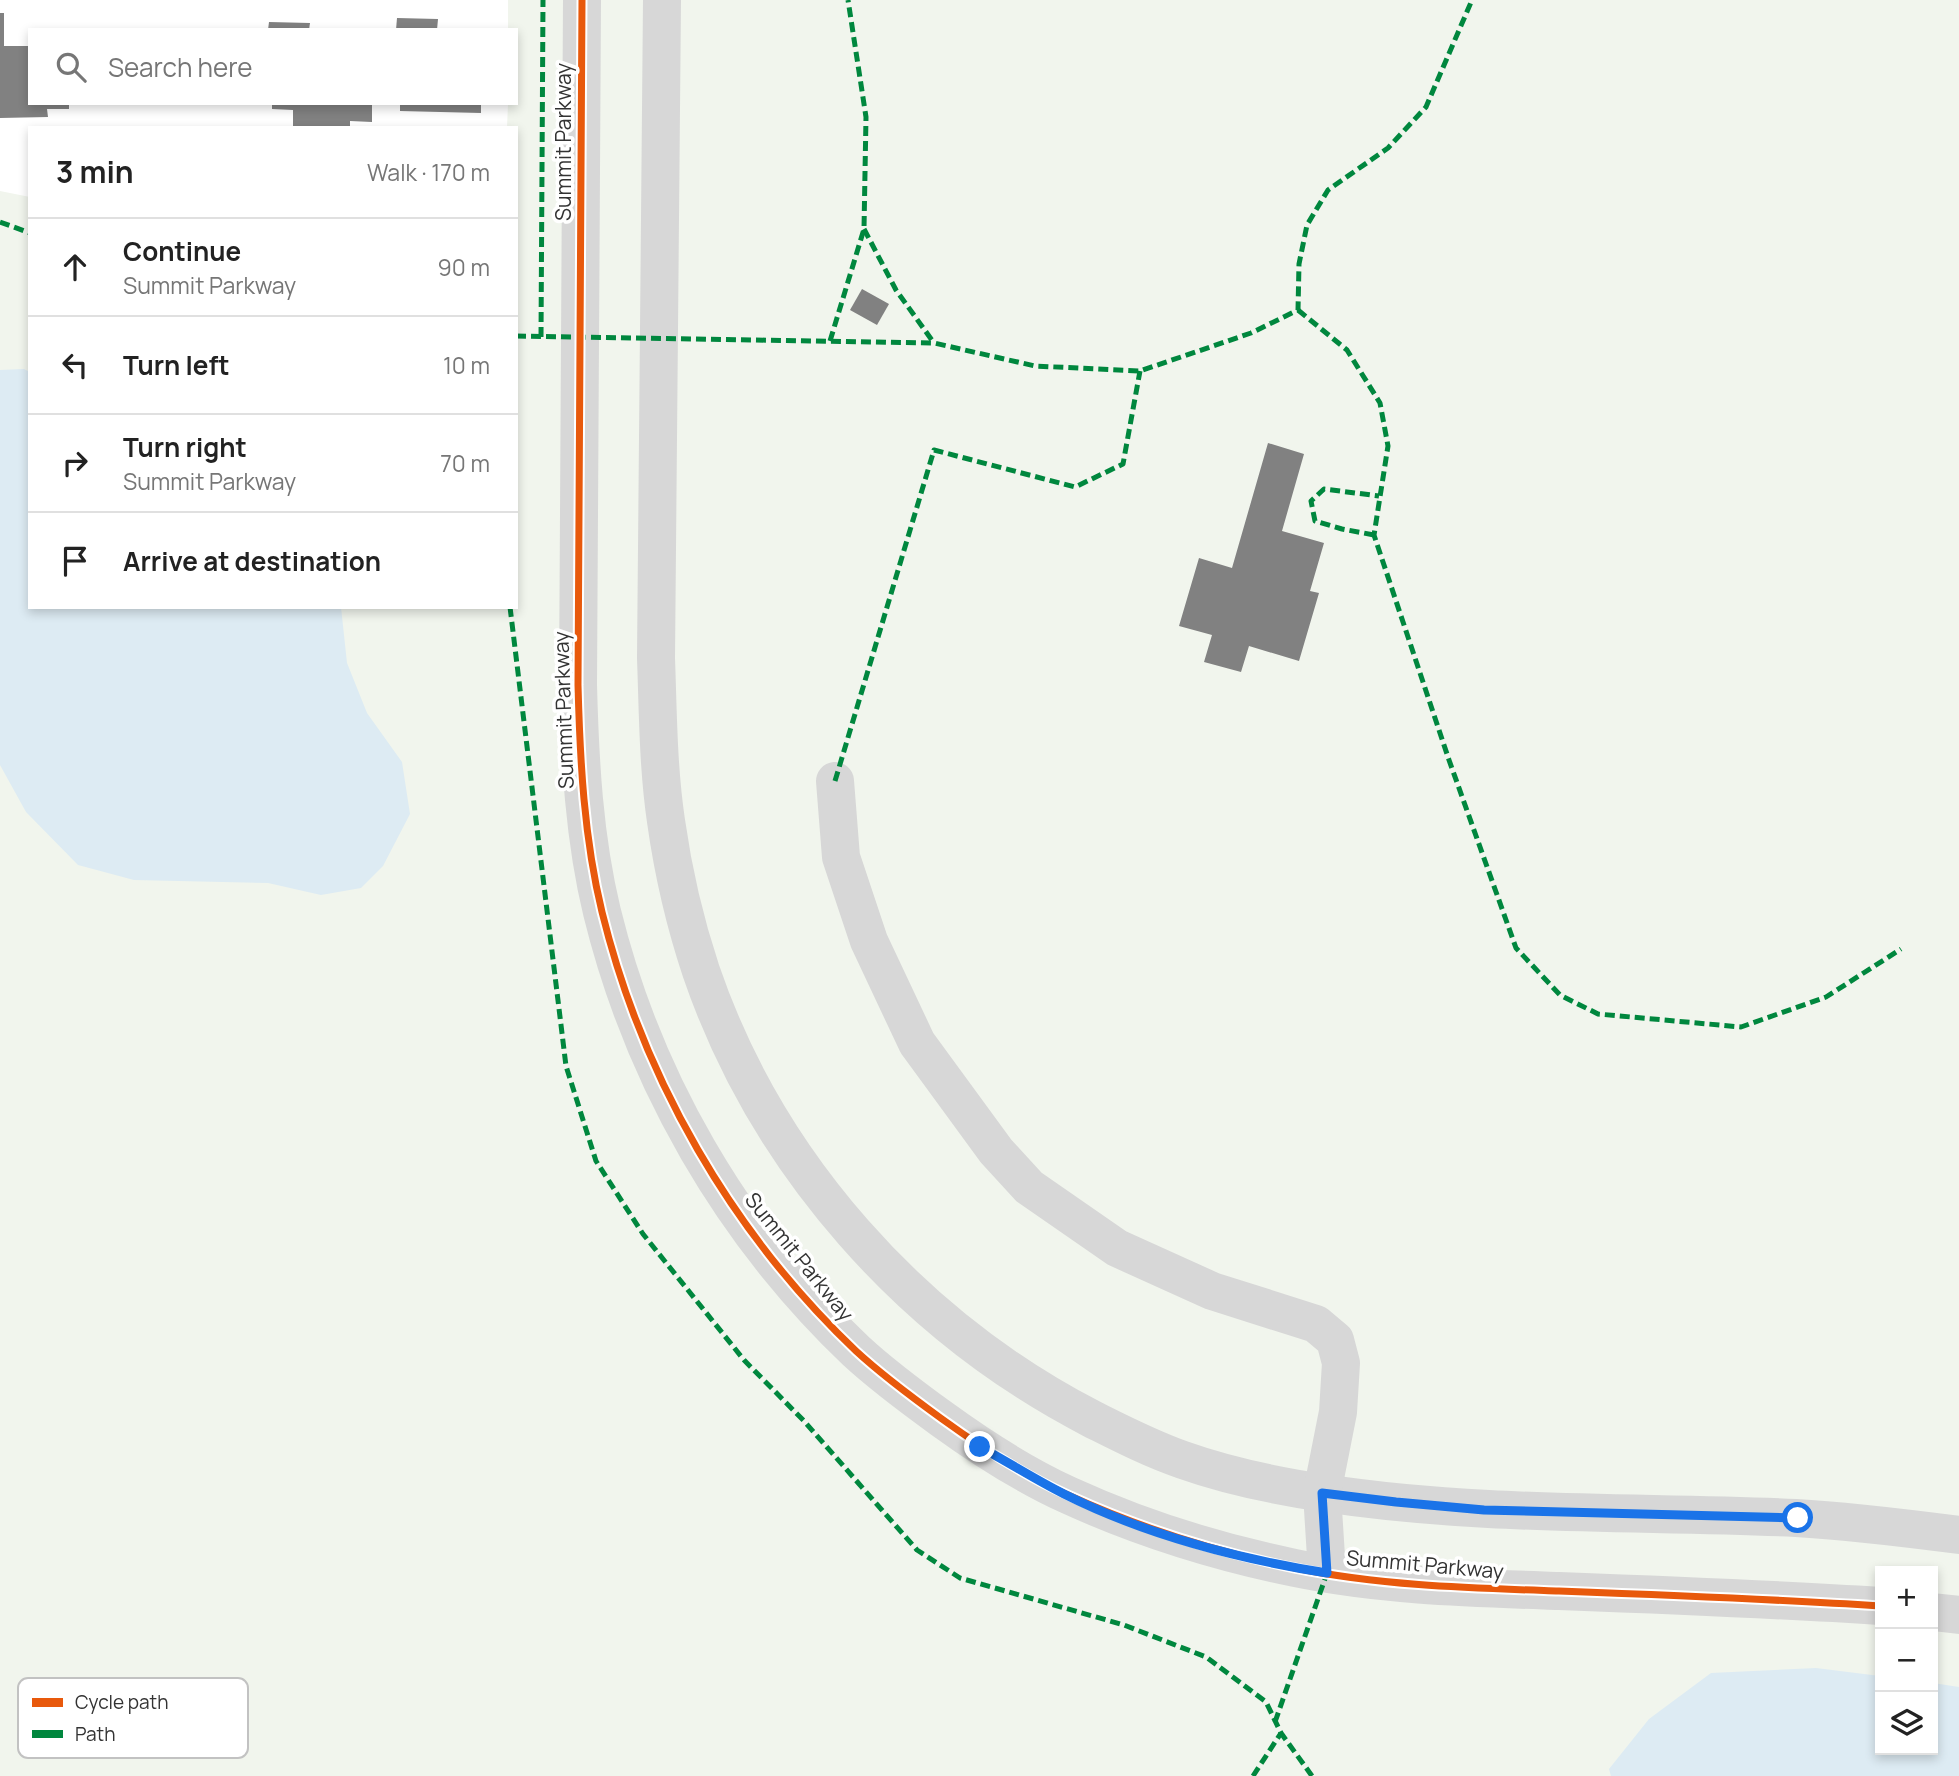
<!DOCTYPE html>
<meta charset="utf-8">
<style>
:root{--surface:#fff;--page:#f6f6f6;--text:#222;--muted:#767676;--line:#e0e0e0}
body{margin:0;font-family:Manrope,sans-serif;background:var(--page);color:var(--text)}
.controls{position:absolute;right:21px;bottom:21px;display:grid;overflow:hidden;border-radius:0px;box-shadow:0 4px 10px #0003}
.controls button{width:63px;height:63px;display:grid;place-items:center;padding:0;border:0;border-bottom:2px solid var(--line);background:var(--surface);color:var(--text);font:35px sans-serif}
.stop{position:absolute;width:21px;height:21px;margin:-16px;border:5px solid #1a73e8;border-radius:50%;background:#fff}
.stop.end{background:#1a73e8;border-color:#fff;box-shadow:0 2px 7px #0008}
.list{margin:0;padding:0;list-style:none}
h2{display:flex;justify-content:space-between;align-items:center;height:91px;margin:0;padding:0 28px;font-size:30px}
h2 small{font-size:23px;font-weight:400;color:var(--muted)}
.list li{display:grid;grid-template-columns:46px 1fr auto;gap:21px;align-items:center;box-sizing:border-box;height:98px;padding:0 28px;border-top:2px solid var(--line)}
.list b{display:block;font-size:26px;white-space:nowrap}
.list p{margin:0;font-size:23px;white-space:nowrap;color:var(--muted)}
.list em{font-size:23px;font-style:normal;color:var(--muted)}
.icon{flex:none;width:38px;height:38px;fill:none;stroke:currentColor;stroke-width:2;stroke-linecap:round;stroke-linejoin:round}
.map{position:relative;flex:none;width:1959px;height:1776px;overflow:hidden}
.search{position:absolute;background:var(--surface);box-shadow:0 4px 10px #0003;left:28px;top:28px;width:490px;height:77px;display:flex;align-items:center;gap:18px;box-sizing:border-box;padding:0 24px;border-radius:0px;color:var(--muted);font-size:26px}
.panel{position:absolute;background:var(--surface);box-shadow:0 4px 10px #0003;left:28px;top:126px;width:490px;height:483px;border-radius:0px}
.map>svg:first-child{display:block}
.green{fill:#f1f5ed;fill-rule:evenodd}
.water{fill:#ddebf3}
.building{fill:#818181}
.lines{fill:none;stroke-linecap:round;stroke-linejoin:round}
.minor{stroke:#d7d7d7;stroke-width:38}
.quiet{stroke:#00873e;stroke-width:5;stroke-dasharray:10 5;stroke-linecap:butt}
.cycleway-casing{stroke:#fff;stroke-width:11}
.cycleway{stroke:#e8590c;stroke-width:7}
.route{stroke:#1a73e8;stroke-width:9}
.labels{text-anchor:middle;stroke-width:7;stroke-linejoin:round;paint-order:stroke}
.street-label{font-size:21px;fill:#333;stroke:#fff}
.key{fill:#fff;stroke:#c2c2c2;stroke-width:2}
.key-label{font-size:19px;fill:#333}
</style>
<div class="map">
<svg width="1959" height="1776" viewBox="0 0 1959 1776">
<rect width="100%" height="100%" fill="#fff"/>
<path class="green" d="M508 0H1959V1776H0V191L30 197V607H516V128H507L508 103H516V30H508ZM1880 1571H1933V1750H1880Z"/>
<g class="water">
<path d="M24 369 30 372V607H341L347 663 367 713 402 762 410 814 383 866 361 888 321 895 268 883 134 880 78 865 26 812 0 765V370Z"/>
<path d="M1816 1668 1880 1676V1750H1933V1683L1959 1687V1776H1611L1609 1769 1649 1719 1711 1673Z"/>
</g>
<g class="building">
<path d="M0 13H4V46H30V103H69V109H47L48 117 0 118Z"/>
<path d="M397 18 438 19 437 30H396Z"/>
<path d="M269 22 310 23 309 30H268Z"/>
<path d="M272 103H372V122L350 121V128H293V110L272 109Z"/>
<path d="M400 103H481V113L400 111Z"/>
<path d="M862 289 889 304 877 325 850 310Z"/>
<path d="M1268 443 1304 454 1282 531 1324 543 1310 591 1319 593 1299 661 1249 646 1241 672 1204 662 1212 635 1179 626 1199 558 1232 568Z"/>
</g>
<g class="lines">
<g class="minor">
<path d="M582 0 578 685C580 761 584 838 602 912 643 1079 732 1233 856 1351 883 1376 913 1398 942 1419 982 1448 1024 1475 1068 1495 1140 1528 1217 1552 1295 1568 1382 1586 1470 1588 1559 1591 1666 1595 1773 1599 1880 1606"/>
<path d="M662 0 656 658C658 712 658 767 666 821 673 871 685 923 701 971 767 1164 912 1326 1092 1419 1122 1434 1151 1449 1183 1460 1228 1476 1277 1486 1324 1493 1481 1517 1639 1511 1796 1518 1851 1521 1905 1528 1959 1535"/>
<path d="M835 781 841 857 869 941 917 1043 996 1151 1029 1187 1117 1248 1212 1291 1316 1324 1335 1340 1341 1363 1338 1412 1322 1493 1327 1573"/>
<path d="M1933 1612 1959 1615"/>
</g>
<g class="quiet">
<path d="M0 222 30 233"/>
<path d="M864 229 896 290 934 343"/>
<path d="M1298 310 1347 350 1380 403 1388 446 1374 535 1449 760 1516 948 1560 995 1598 1014 1741 1027 1826 997 1901 949"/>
<path d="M516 336 934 343 1035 366 1140 371 1251 333 1298 310 1299 264 1307 225 1328 190 1388 148 1426 107 1472 0"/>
<path d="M541 337 543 0"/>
<path d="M830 341 864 229 866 117 848 0"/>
<path d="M1374 535 1342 529 1315 521 1311 501 1324 489 1379 496"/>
<path d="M510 607 566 1066 596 1161 643 1234 744 1360 804 1421 917 1550 960 1578 1124 1625 1206 1657 1266 1702 1281 1733 1312 1776"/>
<path d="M835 781 934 450 1075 487 1123 464 1140 371"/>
<path d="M1275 1722 1327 1573"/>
<path d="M1253 1776 1281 1733"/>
</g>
<g class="cycleway-casing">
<path id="cycleway" d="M582 0 578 685C580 761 584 838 602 912 643 1079 732 1233 856 1351 883 1376 913 1398 942 1419 982 1448 1024 1475 1068 1495 1140 1528 1217 1552 1295 1568 1382 1586 1470 1588 1559 1591 1666 1595 1773 1599 1880 1606"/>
</g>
<use href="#cycleway" class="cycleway"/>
</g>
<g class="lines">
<path class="route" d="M980 1447C1008 1462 1036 1480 1064 1494 1144 1534 1239 1559 1327 1573L1322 1493 1396 1502 1484 1510 1798 1518"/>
</g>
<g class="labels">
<g class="street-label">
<text transform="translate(564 142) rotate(-90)" y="7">Summit Parkway</text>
<text transform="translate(564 710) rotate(-92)" y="7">Summit Parkway</text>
<text transform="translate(799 1257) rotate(51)" y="7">Summit Parkway</text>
<text transform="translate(1425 1565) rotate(5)" y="7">Summit Parkway</text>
</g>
</g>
<rect x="18" y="1678" width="230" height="80" rx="10" class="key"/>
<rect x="32" y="1698" width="31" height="9" fill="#e8590c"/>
<rect x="32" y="1730" width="31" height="8" fill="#00873e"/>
<g class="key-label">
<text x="75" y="1709">Cycle path</text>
<text x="75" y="1741">Path</text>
</g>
</svg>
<div class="controls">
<button>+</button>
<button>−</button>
<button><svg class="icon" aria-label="layers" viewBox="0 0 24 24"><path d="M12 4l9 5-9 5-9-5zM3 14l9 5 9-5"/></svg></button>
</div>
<div class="stop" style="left:1798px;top:1518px"></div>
<div class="stop end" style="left:980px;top:1447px"></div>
<div class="search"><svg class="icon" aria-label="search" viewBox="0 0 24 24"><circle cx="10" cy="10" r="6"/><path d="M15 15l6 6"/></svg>Search here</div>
<section class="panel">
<h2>3 min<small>Walk · 170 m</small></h2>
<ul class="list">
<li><svg class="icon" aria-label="ahead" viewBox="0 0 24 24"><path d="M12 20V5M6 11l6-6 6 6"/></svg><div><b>Continue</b><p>Summit Parkway</p></div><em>90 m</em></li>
<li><svg class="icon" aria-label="left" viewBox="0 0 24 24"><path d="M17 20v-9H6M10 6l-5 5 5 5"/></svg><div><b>Turn left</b></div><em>10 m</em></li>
<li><svg class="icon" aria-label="right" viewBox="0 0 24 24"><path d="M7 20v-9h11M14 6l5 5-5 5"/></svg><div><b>Turn right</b><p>Summit Parkway</p></div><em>70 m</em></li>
<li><svg class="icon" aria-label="arrive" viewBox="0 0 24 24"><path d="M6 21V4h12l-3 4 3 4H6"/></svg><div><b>Arrive at destination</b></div></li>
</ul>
</section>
</div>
